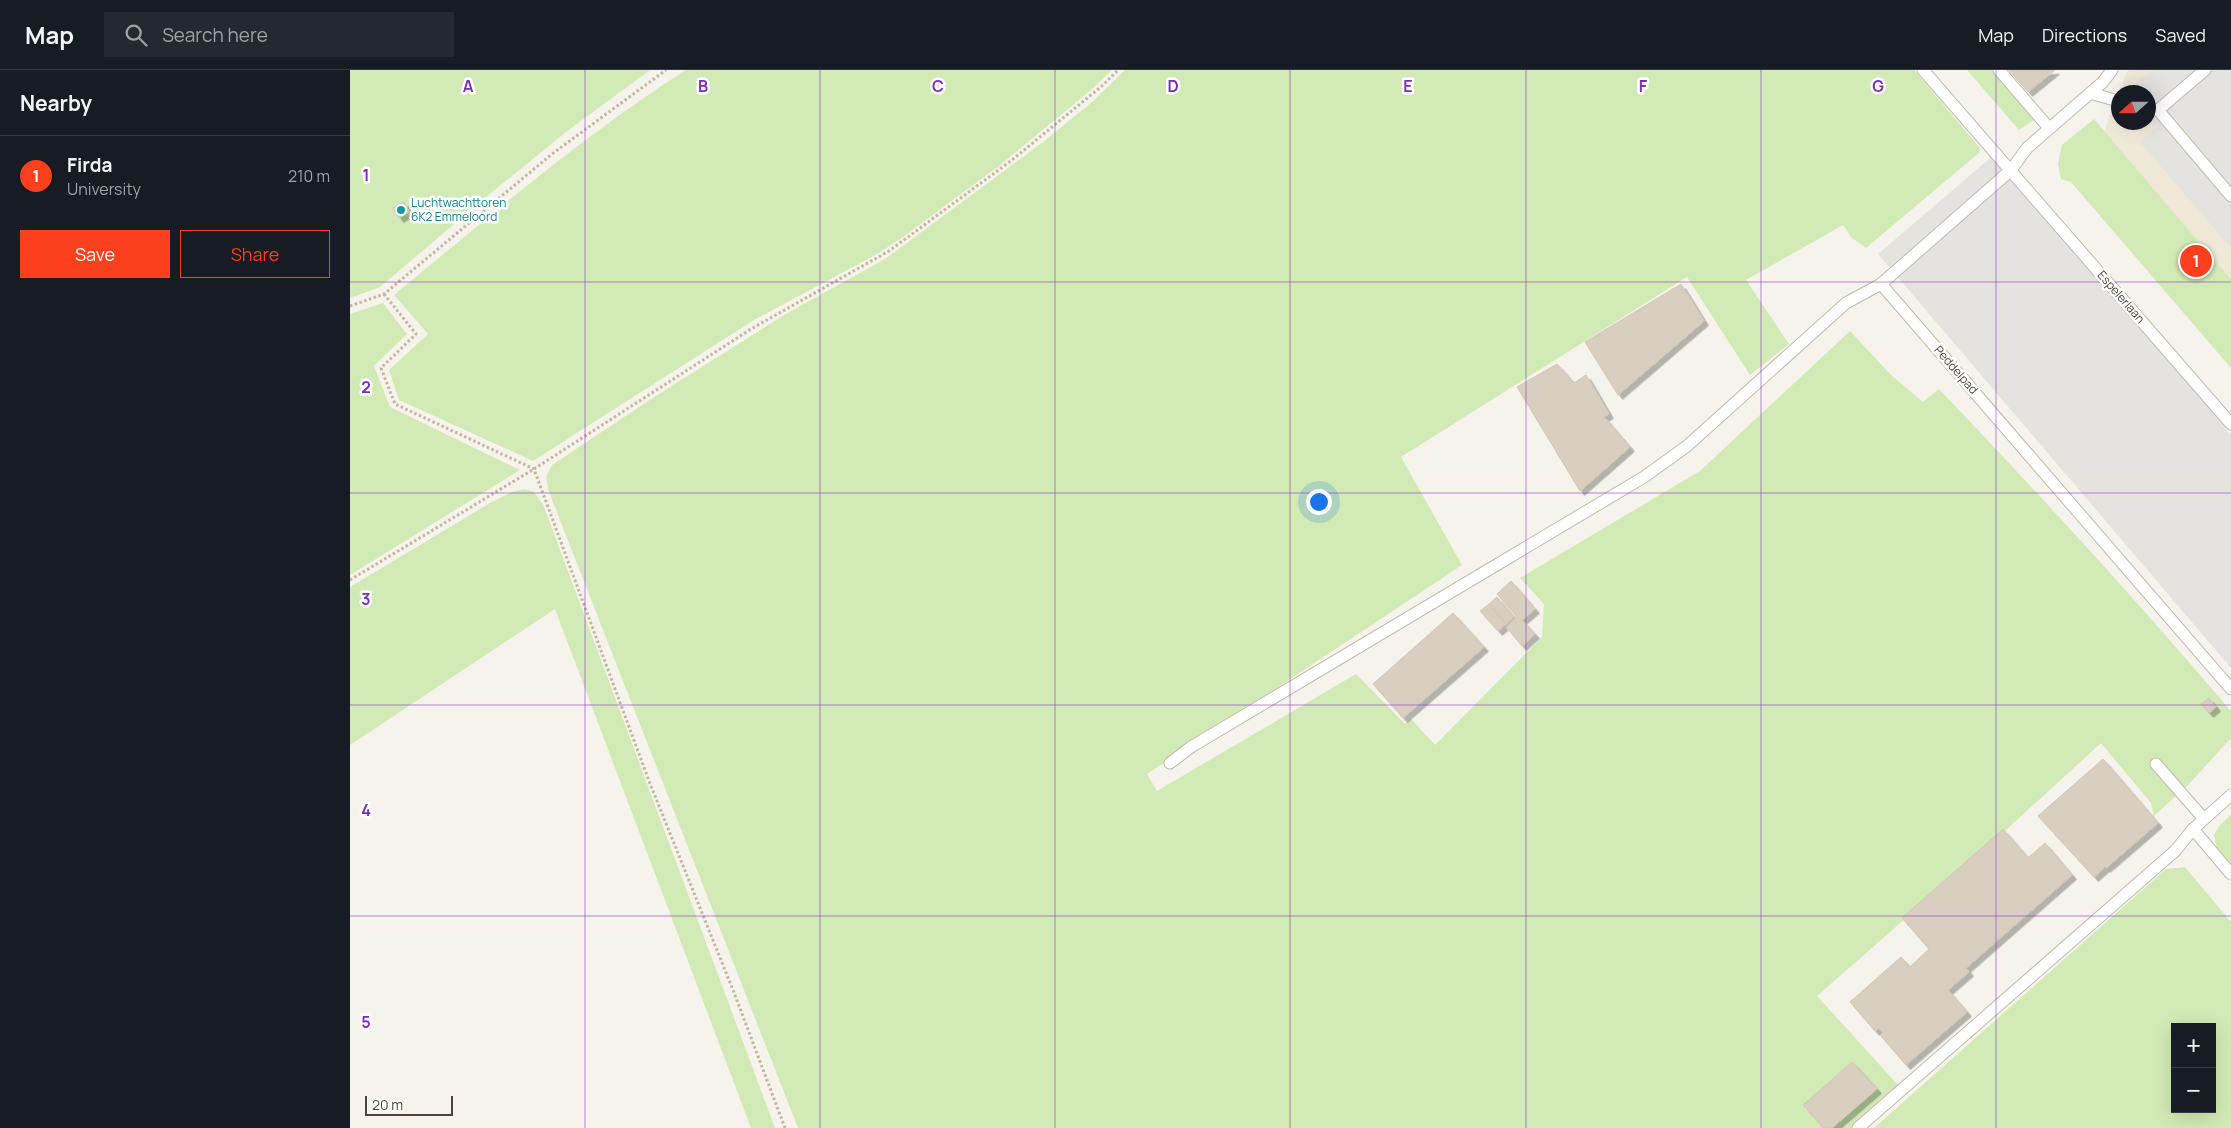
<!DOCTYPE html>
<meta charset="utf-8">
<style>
:root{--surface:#171b24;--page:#242831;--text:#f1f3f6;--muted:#9ea1a6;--line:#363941;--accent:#fc3f1d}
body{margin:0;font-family:Manrope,sans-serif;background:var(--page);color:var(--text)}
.controls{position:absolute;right:15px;bottom:15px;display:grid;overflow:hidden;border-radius:0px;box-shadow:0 5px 20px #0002}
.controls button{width:45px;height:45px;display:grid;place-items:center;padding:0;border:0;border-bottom:1px solid var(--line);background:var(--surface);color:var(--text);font:25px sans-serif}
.compass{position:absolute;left:1761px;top:15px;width:45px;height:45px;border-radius:50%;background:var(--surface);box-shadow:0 5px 20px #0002;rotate:249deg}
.scale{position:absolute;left:15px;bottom:12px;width:88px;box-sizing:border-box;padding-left:5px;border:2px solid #4b4439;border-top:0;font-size:14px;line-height:18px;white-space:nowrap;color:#4b4439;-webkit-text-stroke:4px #fff;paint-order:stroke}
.you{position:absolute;left:968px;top:431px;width:18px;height:18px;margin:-12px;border:4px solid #fff;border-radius:50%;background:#1a73e8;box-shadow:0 0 0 8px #1a73e833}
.badge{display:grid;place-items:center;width:32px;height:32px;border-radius:50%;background:var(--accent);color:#fff;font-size:16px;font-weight:700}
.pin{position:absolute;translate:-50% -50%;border:2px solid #fff;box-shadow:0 1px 5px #0006}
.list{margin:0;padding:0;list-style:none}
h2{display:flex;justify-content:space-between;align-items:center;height:65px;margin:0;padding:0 20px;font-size:21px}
h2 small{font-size:16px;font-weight:400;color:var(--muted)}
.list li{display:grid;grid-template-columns:32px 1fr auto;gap:15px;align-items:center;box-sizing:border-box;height:80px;padding:0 20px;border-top:1px solid var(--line)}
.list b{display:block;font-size:19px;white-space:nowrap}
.list p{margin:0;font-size:16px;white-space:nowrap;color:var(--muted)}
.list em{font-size:16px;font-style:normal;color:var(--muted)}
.actions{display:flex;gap:10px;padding:15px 20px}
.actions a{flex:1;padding:11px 0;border:1px solid var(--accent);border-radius:0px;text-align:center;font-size:18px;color:var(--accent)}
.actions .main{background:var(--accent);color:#fff}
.icon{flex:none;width:28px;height:28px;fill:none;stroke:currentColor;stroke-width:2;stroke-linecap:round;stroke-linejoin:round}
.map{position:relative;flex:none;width:1881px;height:1058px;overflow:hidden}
header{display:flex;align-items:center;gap:30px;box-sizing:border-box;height:70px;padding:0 25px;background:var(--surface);border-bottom:1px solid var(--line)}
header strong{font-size:24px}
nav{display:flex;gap:28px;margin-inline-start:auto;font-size:18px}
.search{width:350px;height:45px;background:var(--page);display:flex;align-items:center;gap:12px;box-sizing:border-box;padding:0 18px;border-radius:0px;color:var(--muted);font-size:19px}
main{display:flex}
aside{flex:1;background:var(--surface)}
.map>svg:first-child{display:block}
.education{fill:#efe8d6}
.green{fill:#d2eab5;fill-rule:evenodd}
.parking{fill:#e5e3e0}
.building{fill:#d8cfc1;stroke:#d3c7b4;filter:url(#shadow)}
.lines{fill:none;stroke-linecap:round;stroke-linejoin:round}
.lane-casing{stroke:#c2bbae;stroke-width:13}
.path{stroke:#c4b79f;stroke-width:3;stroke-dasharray:2.5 2.5;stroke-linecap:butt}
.lane{stroke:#fff;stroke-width:11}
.grid{fill:none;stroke:#7b2cbf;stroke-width:1;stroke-opacity:0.55}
.culture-dot{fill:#0f9aa8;stroke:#fff;stroke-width:2}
.labels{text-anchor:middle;stroke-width:5;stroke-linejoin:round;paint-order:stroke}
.culture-label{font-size:12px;fill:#0d838f;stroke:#fff;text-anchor:start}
.street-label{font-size:12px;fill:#4b4439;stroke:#fff}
.grid-label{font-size:16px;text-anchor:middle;font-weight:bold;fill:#7b2cbf;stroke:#fff;stroke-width:5;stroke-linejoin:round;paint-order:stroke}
</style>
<header>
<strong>Map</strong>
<div class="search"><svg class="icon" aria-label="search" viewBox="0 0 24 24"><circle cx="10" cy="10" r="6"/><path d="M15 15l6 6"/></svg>Search here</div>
<nav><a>Map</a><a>Directions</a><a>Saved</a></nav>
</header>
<main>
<aside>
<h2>Nearby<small></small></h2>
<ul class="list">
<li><span class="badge">1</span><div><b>Firda</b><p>University</p></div><em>210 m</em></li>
</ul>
<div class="actions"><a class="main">Save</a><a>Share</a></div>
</aside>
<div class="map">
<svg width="1881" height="1058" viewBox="0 0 1881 1058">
<defs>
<filter id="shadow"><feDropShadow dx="4.5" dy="4.5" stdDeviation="0" flood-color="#0004"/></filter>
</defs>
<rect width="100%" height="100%" fill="#f6f3ec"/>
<path class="education" d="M1778 0H1881V273L1750 73 1768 24V52H1798V22H1769Z"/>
<g class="green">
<path d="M0 0H300L216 62 136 127 30 217 0 228Z"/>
<path d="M336 0H762L741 20 649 96 553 167 529 183 404 250 183 391 49 330 39 300 78 264 44 225C139 147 232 66 336 0Z"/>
<path d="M775 0H1564L1630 78V82L1516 178 1502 168 1493 155 1396 210 1439 274 1400 305 1337 207 1051 387 1112 495 797 704 807 721 1006 604 1055 654 1061 649 1085 675 1192 567 1194 534 1170 508 1350 401 1500 261 1541 305 1573 332 1589 319C1689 424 1787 530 1881 641V668L1840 713 1804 746 1801 733 1751 673 1644 771 1467 926 1548 1015 1501 1058H448L199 422 196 407 202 395 301 329 434 245 535 189 693 72 742 32Z"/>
<path d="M1617 0H1645L1687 48 1669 60Z"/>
<path d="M1744 49 1881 210V298L1721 112 1711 109 1708 94 1712 75Z"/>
<path d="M33 233 57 264 24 296 40 337 170 400 0 505V244Z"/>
<path d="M174 419 184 422 193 434 425 1058H401L205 539 0 675V517L140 433 162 422Z"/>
<path d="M1881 745V794L1867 779 1864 765 1870 755Z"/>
<path d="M1835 797 1881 852V1058H1524L1816 799ZM1825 957H1862V1039H1825Z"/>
</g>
<g class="parking">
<path d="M1802 0H1881V178L1790 72 1806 58 1796 53 1798 52V22H1776Z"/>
<path d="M1646 83 1881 365V598L1528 184Z"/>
</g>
<g class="building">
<path d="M1659 0H1705L1678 22Z"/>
<path d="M54 132 59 142 49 148 43 138Z"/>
<path d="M1331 214 1354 251 1268 325 1235 272Z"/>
<path d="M1207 294 1224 313 1236 305 1259 344 1254 347 1280 377 1230 421 1167 317Z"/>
<path d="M1161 511 1185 539 1172 550 1185 564 1172 576 1156 557 1167 547 1147 524Z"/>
<path d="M1147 527 1164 547 1156 554 1139 534Z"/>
<path d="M1139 534 1156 554 1148 561 1130 541Z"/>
<path d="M1103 543 1134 577 1053 648 1023 614Z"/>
<path d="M1859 628 1866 637 1859 643 1851 634Z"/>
<path d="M1753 689 1808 753 1756 798 1755 797 1744 807 1688 746Z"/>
<path d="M1653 759 1678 788 1695 773 1722 805 1616 898 1619 902 1598 920 1617 942 1556 995 1531 966 1534 964 1529 958 1525 961 1500 932 1551 887 1560 897 1579 879 1552 848Z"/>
<path d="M1502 992 1527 1019 1482 1058H1474L1453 1035Z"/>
</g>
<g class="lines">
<g class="lane-casing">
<g id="lane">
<path d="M1573 0 1881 354"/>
<path d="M1649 0 1699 58"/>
<path d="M1762 0 1753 12 1677 78 1661 100 1531 214 1881 619"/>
<path d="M1740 23 1768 31"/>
<path d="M1798 38 1808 40 1881 126"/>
<path d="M1808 40 1855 0"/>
<path d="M820 693 841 677 1294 407 1337 376 1496 233 1531 214"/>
<path d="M1806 694 1854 749"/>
<path d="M1881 725 1843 759 1881 804"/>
<path d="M1508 1058 1825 781 1843 759"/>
</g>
</g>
<g class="path">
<path d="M34 224 66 264 31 298 45 334 184 399 299 711 385 925 435 1058"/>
<path d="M0 236 34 224 202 84 316 0"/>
<path d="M0 510 184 399 401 259 539 181 662 90 753 15 768 0"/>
</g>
<use href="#lane" class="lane"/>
</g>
<path class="grid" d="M235 0V1058M470 0V1058M705 0V1058M940 0V1058M1176 0V1058M1411 0V1058M1646 0V1058M0 212H1881M0 423H1881M0 635H1881M0 846H1881"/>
<circle class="culture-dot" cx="51" cy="140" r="5"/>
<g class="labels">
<g class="culture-label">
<text x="61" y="137">Luchtwachttoren<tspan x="61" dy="14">6K2 Emmeloord</tspan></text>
</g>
<g class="street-label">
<text transform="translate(1771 227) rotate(49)" y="4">Espelerlaan</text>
<text transform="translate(1606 300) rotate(49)" y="4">Peddelpad</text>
</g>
</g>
<g class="grid-label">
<text x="118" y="22">A</text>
<text x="353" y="22">B</text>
<text x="588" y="22">C</text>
<text x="823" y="22">D</text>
<text x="1058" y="22">E</text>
<text x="1293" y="22">F</text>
<text x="1528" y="22">G</text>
<text x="16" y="111">1</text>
<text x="16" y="323">2</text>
<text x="16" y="535">3</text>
<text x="16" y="746">4</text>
<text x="16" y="958">5</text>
</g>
</svg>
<div class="controls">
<button>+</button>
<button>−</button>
</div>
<svg class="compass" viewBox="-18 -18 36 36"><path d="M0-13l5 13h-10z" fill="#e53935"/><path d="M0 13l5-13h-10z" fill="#9ea1a6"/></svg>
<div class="scale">20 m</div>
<div class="you"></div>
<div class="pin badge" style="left:1846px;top:191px">1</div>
</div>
</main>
